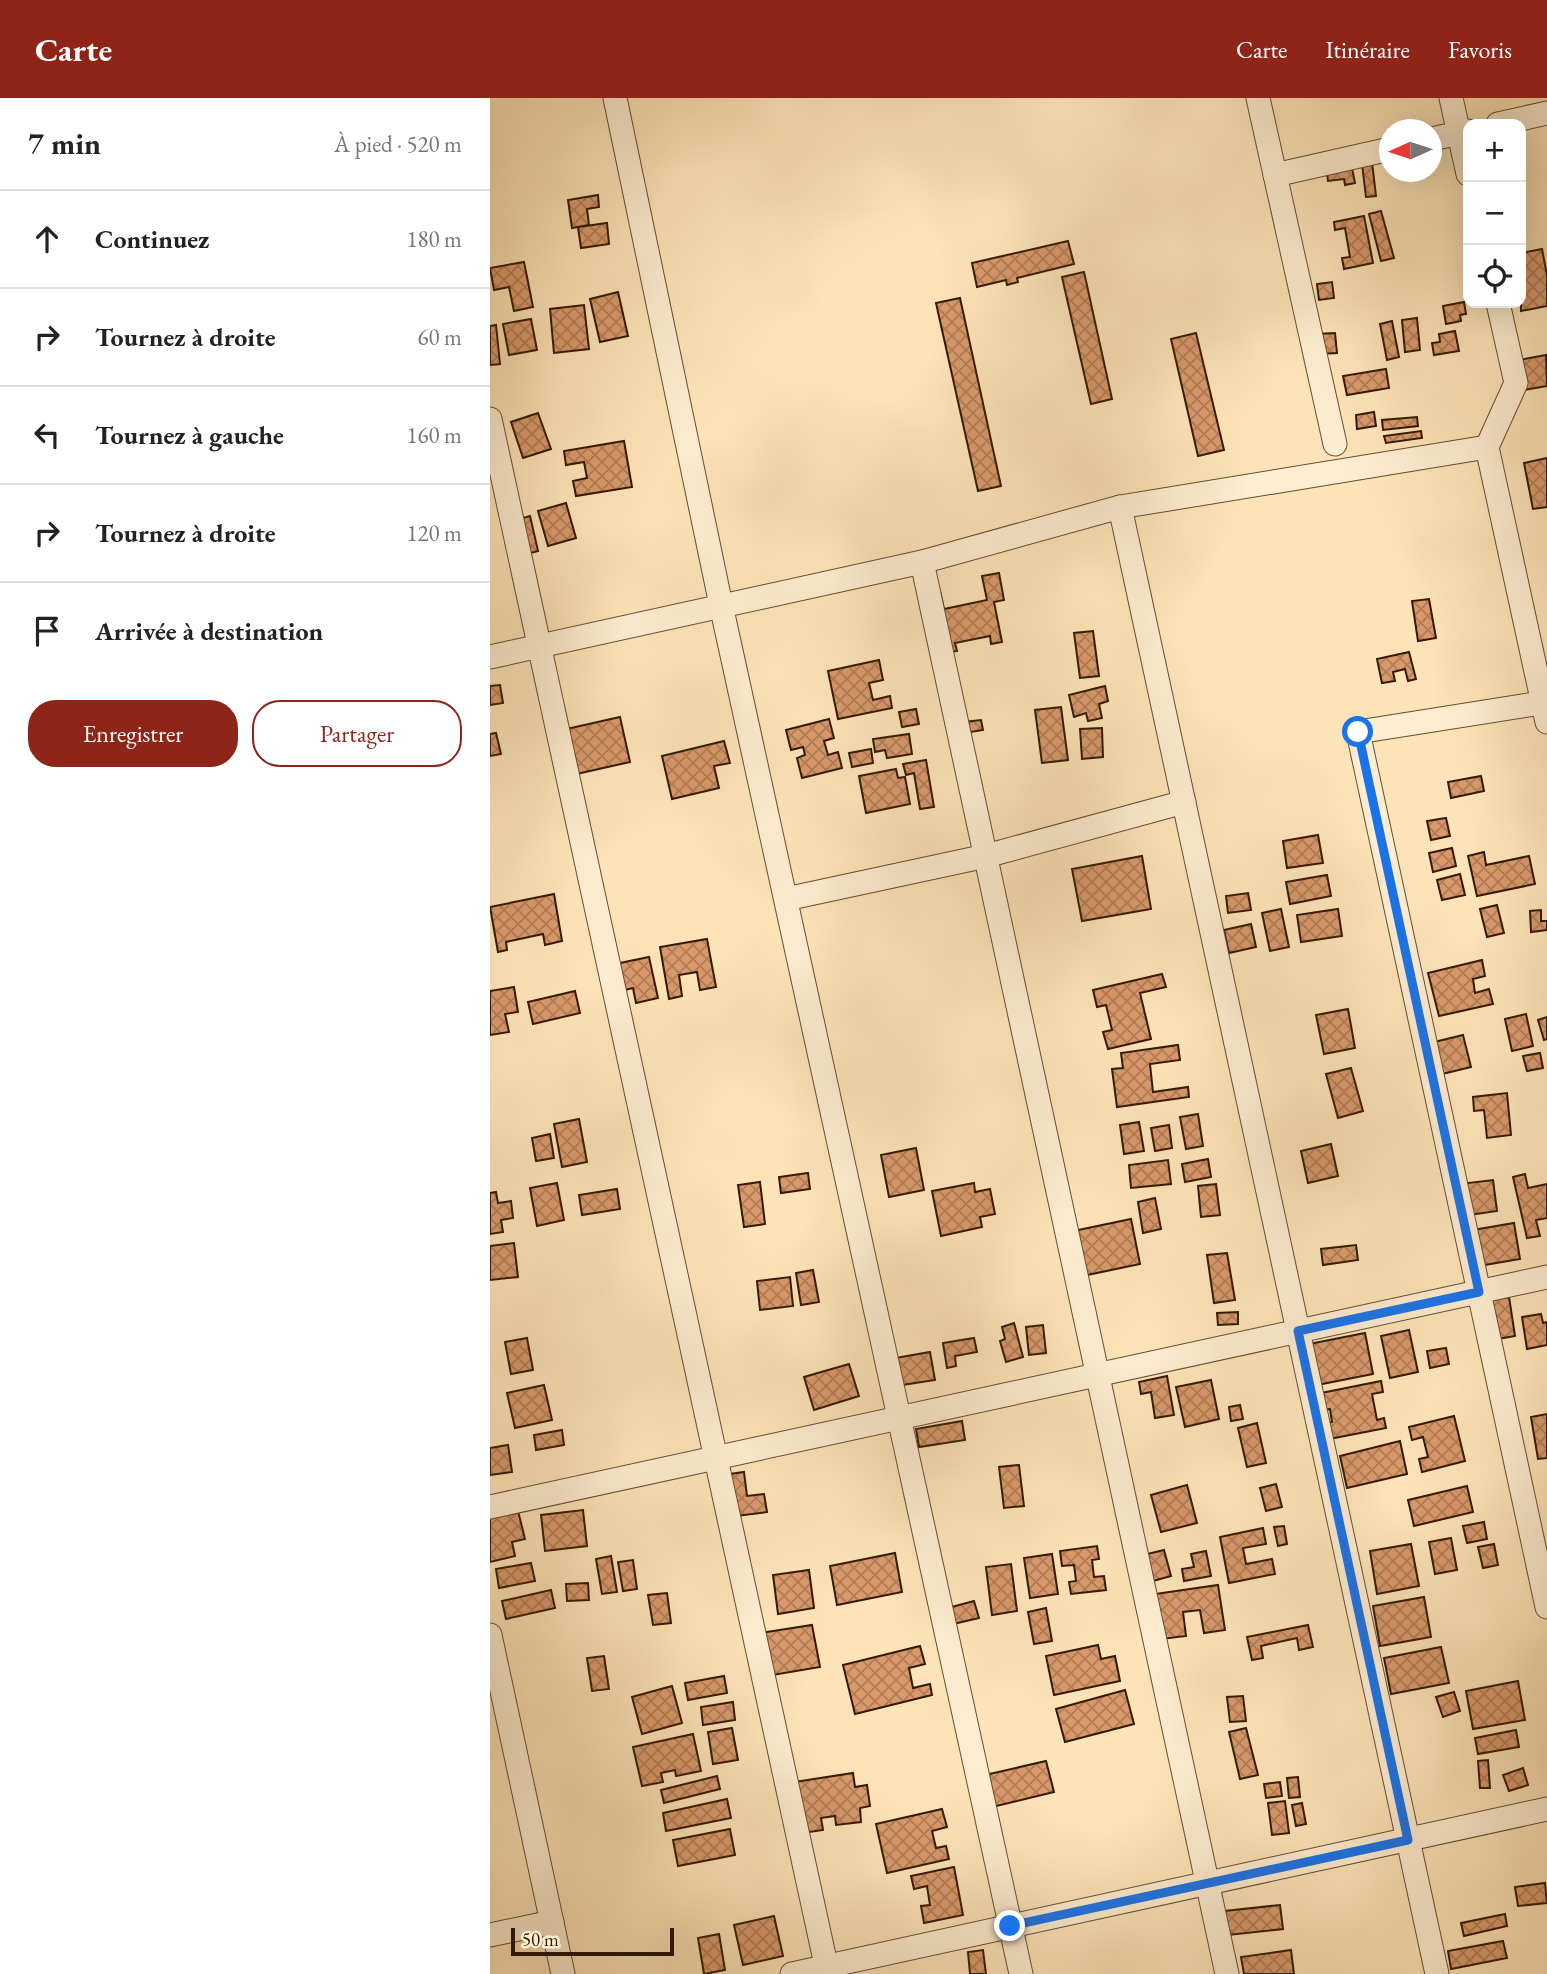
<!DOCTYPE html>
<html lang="fr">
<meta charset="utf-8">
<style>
:root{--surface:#fff;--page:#f2f2f2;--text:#222;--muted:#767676;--line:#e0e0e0;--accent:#8f2418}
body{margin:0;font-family:"EB Garamond",serif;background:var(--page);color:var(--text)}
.controls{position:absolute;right:21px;top:21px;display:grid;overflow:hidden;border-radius:14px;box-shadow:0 7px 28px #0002}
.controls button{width:63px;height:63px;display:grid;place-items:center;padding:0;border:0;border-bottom:2px solid var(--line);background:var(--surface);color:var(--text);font:35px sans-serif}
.compass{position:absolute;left:889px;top:21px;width:63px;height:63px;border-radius:50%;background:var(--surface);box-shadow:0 7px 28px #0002;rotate:267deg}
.scale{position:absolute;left:21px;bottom:18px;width:163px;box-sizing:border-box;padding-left:7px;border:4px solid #341903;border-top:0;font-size:19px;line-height:24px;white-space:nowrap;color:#341903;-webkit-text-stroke:5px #feedd1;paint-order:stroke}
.stop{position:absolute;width:21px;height:21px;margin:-16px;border:5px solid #1a73e8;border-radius:50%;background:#fff}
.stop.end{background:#1a73e8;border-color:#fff;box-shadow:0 2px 7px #0008}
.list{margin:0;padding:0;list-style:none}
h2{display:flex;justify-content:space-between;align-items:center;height:91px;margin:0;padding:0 28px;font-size:30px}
h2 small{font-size:23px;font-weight:400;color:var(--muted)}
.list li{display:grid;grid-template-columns:46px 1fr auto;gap:21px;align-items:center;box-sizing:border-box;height:98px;padding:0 28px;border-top:2px solid var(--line)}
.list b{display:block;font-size:26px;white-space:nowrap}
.list em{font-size:23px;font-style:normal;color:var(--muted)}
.actions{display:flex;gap:14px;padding:21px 28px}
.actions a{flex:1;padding:16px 0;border:2px solid var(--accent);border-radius:28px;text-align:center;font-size:24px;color:var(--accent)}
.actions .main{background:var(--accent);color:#fff}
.icon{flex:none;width:38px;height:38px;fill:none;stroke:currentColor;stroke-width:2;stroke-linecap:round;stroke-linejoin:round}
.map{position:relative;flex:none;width:1057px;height:1876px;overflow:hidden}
header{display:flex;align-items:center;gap:42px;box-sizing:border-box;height:98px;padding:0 35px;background:var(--accent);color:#fff}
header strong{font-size:33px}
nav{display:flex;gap:38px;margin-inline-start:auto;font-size:24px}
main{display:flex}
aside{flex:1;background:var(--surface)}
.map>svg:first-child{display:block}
.building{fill:url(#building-cross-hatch);stroke:#341903;stroke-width:2}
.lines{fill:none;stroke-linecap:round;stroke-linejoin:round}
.street-casing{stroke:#664c30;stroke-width:25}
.street{stroke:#feedd1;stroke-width:23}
.route{stroke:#1a73e8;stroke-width:9}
</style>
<header>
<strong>Carte</strong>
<nav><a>Carte</a><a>Itinéraire</a><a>Favoris</a></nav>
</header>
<main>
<aside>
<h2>7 min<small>À pied · 520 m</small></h2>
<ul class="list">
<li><svg class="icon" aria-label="ahead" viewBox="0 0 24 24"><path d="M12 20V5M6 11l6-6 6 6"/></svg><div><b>Continuez</b></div><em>180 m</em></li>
<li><svg class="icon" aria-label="right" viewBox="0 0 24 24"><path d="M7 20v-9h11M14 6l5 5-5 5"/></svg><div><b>Tournez à droite</b></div><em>60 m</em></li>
<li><svg class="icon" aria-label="left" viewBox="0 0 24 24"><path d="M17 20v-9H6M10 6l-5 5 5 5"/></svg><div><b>Tournez à gauche</b></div><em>160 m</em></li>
<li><svg class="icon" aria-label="right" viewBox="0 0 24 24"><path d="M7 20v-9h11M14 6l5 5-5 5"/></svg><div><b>Tournez à droite</b></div><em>120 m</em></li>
<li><svg class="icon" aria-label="arrive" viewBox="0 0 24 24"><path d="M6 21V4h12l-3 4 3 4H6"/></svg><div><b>Arrivée à destination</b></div></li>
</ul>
<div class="actions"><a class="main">Enregistrer</a><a>Partager</a></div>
</aside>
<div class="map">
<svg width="1057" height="1876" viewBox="0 0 1057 1876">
<defs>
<pattern id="building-cross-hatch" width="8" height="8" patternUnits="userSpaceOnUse" patternTransform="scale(1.75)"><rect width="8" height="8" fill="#d9996b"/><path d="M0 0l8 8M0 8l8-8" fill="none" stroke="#b17c56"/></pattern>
</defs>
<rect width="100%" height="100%" fill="#fde4b8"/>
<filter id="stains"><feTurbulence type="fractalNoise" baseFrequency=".00286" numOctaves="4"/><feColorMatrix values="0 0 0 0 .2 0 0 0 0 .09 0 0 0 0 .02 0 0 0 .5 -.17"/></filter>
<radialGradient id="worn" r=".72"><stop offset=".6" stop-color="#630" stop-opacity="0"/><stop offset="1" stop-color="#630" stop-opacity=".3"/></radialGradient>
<g class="building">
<path d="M882 64 886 98 876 99 872 66Z"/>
<path d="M862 70 865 85 855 87 854 81 838 83 837 74Z"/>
<path d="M108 97 109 109 97 111 99 127 82 130 78 102Z"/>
<path d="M891 113 904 160 891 163 879 116Z"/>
<path d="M874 118 883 165 854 171 852 160 860 159 855 130 845 132 844 124Z"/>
<path d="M117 125 119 146 91 150 88 129Z"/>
<path d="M578 143 584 166 527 180 528 184 517 187 516 182 487 189 482 165Z"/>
<path d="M1052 151 1057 177V208L1031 213V155Z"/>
<path d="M34 164 43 209 24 213 19 189 4 192 0 170Z"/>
<path d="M594 174 622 301 601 306 572 179Z"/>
<path d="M842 184 844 200 829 202 827 186Z"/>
<path d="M128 194 138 238 110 244 100 201Z"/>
<path d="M470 200 511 388 488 393 446 205Z"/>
<path d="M974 204 976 216 970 217 971 223 956 226 953 208Z"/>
<path d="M94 207 99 251 64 255 60 211Z"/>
<path d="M927 220 930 252 915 254 912 222Z"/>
<path d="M41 221 47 252 19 257 13 226Z"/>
<path d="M902 223 909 259 897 262 890 226Z"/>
<path d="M6 227 10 266 0 267V228Z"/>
<path d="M965 233 969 253 944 257 942 245 950 244 949 236Z"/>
<path d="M706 235 734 352 708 358 681 241Z"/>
<path d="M845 235 847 255 828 256 826 236Z"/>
<path d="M1056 257 1057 288 1034 292 1029 262Z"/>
<path d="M896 271 899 290 857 297 853 278Z"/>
<path d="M884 314 886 328 867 331 866 317Z"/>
<path d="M48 315 61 351 33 360 21 324Z"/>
<path d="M927 319 928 328 893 332 892 322Z"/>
<path d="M931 333 932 340 896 345 894 338Z"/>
<path d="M134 343 142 389 86 398 83 383 97 380 94 364 76 367 74 353Z"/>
<path d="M1057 360V409L1043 411 1034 365Z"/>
<path d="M76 405 86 440 58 448 48 413Z"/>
<path d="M40 418 48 453 22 460 26 422Z"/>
<path d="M509 475 514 502 504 504 512 544 501 546 500 538 465 545 467 553 453 555 430 497 450 493 454 511 497 502 492 478Z"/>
<path d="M939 501 946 540 928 543 922 503Z"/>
<path d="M603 533 609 578 590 580 584 535Z"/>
<path d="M919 554 926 581 918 583 915 571 903 574 905 583 892 585 887 561Z"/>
<path d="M389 562 393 582 379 585 383 602 400 598 402 610 348 621 338 573Z"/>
<path d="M10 587 13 605 0 607V588Z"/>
<path d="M615 588 618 603 609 606 612 620 598 623 596 615 584 619 579 597Z"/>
<path d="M571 609 578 662 552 665 545 612Z"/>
<path d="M426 611 429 626 412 629 409 614Z"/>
<path d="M130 619 140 664 82 677 72 632Z"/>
<path d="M339 621 344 640 334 643 338 657 348 654 352 670 312 680 307 660 315 657 313 649 301 652 296 632Z"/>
<path d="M491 622 493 632 480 634 482 645 463 625Z"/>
<path d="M612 630 613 659 592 661 590 631Z"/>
<path d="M6 635 11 656 0 658V636Z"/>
<path d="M419 636 422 656 397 660 395 652 385 654 383 641Z"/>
<path d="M234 643 240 665 224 668 229 690 182 701 172 658Z"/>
<path d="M381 651 383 665 362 669 359 655Z"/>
<path d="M436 662 444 709 430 711 424 675 416 677 413 666Z"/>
<path d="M406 671 408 680 415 679 420 706 376 715 369 678Z"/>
<path d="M991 678 994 693 961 700 958 684Z"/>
<path d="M956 720 960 738 941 742 937 723Z"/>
<path d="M828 737 833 765 797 770 793 743Z"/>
<path d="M962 750 966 768 943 774 939 755Z"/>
<path d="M994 754 996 767 1039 758 1045 786 987 798 978 758Z"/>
<path d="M652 758 661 811 592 823 582 771Z"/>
<path d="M970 776 975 797 952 802 947 782Z"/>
<path d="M837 777 841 798 800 806 796 784Z"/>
<path d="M758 795 761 812 738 815 736 798Z"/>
<path d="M64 796 72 843 55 847 53 836 16 844 17 852 8 854 0 809Z"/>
<path d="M1007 807 1014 835 997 839 990 811Z"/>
<path d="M791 811 799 849 780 853 772 815Z"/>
<path d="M848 811 852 838 811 844 807 817Z"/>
<path d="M1051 812V823H1057V832L1041 834 1040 813Z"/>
<path d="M761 826 766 849 739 855 734 832Z"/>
<path d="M217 841 226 889 210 892 207 874 189 877 192 898 179 901 170 849Z"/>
<path d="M159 859 168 900 146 905 143 890 131 893 125 866Z"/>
<path d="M992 862 995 878 983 881 985 895 999 891 1003 906 949 918 938 875Z"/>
<path d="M672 876 676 889 650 895 661 941 618 951 613 934 622 932 616 907 607 909 603 892Z"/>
<path d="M24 889 28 914 15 916 19 934 0 937V893Z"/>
<path d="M85 893 90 915 43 926 38 904Z"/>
<path d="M858 911 865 950 834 956 826 917Z"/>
<path d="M1036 916 1043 948 1022 953 1015 921Z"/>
<path d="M1057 919V941L1054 942 1048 922Z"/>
<path d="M973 937 981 969 940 979 932 947Z"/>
<path d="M688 947 690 962 660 966 663 994 698 989 699 999 627 1009 622 971 633 970 631 955Z"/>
<path d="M1050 955 1053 970 1037 973 1033 958Z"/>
<path d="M861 970 873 1013 848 1020 836 976Z"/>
<path d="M1017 995 1021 1037 997 1040 994 1012 984 1013 983 999Z"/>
<path d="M708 1016 713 1048 696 1051 690 1019Z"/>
<path d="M89 1021 97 1064 72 1069 64 1026Z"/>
<path d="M649 1024 654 1053 634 1056 630 1027Z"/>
<path d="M679 1027 682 1050 665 1053 661 1030Z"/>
<path d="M60 1036 64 1060 46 1063 42 1040Z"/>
<path d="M841 1046 848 1078 818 1085 811 1053Z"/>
<path d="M426 1050 434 1092 399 1099 391 1057Z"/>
<path d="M718 1061 721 1079 695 1084 692 1066Z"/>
<path d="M678 1062 681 1086 641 1090 639 1067Z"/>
<path d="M318 1075 320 1091 291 1095 289 1079Z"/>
<path d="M1035 1076 1038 1090 1057 1086V1120L1046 1122 1050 1138 1037 1140 1023 1079Z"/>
<path d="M1003 1082 1007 1113 965 1119 961 1087Z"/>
<path d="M270 1084 275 1126 254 1129 248 1087Z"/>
<path d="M67 1085 74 1122 47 1128 40 1090Z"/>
<path d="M484 1085 485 1094 500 1091 505 1116 490 1119 492 1129 451 1138 442 1093Z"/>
<path d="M726 1086 730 1117 711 1119 708 1088Z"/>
<path d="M127 1091 130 1111 92 1117 89 1097Z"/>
<path d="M6 1094 8 1105 21 1103 23 1120 11 1122 13 1134 0 1136V1095Z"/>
<path d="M665 1100 671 1131 653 1135 648 1104Z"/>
<path d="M641 1121 650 1166 578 1181 569 1136Z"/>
<path d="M1024 1125 1030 1161 977 1170 971 1134Z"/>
<path d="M24 1145 28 1179 0 1182V1148Z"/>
<path d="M866 1147 868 1162 833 1167 831 1151Z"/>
<path d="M737 1155 745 1202 724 1205 717 1157Z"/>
<path d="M323 1172 329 1204 311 1207 306 1175Z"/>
<path d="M300 1179 303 1208 270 1212 267 1183Z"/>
<path d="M1019 1199 1025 1238 991 1244 984 1205Z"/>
<path d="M748 1214V1226L728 1227 727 1215Z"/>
<path d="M1051 1216 1053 1225 1057 1224V1247L1037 1251 1032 1219Z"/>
<path d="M524 1225 533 1259 516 1264 510 1243 515 1241 512 1229Z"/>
<path d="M553 1227 556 1255 539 1257 536 1229Z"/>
<path d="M919 1232 928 1274 900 1280 891 1238Z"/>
<path d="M875 1235 883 1276 827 1287 819 1246Z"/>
<path d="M37 1240 43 1272 21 1276 15 1244Z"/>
<path d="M484 1240 487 1254 465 1258 466 1268 457 1270 453 1245Z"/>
<path d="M956 1250 959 1266 940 1270 937 1253Z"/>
<path d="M440 1254 445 1282 399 1289 394 1262Z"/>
<path d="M359 1266 369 1298 324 1312 314 1279Z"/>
<path d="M677 1278 684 1317 665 1320 661 1294 651 1296 649 1284Z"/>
<path d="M721 1282 729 1321 695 1329 686 1289Z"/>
<path d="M891 1283 893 1294 882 1296 887 1322 894 1320 896 1330 834 1342 831 1326 842 1324 840 1311 825 1314 821 1297Z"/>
<path d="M54 1287 62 1322 25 1330 17 1295Z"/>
<path d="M750 1307 753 1321 741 1323 739 1309Z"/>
<path d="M1057 1316V1360L1048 1361 1041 1319Z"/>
<path d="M964 1318 975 1363 932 1374 929 1361 938 1359 933 1339 922 1342 919 1329Z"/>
<path d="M472 1323 475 1342 429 1349 426 1331Z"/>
<path d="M767 1325 776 1365 757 1369 748 1330Z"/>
<path d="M72 1332 74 1347 46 1352 44 1337Z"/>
<path d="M910 1343 917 1376 857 1390 850 1358Z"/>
<path d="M18 1347 22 1374 0 1377V1350Z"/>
<path d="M529 1367 534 1408 514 1410 509 1369Z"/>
<path d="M254 1374 257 1398 274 1396 277 1414 231 1420 225 1378Z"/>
<path d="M786 1386 792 1409 776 1413 770 1390Z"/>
<path d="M697 1387 707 1425 671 1434 661 1397Z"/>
<path d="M977 1388 983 1414 924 1428 918 1402Z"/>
<path d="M93 1412 97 1448 55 1453 51 1417Z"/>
<path d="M28 1413 35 1441 22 1444 25 1458 0 1464V1420Z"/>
<path d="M994 1424 997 1441 977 1445 973 1428Z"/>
<path d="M794 1428 797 1446 788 1448 784 1429Z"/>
<path d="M773 1430 776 1446 753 1450 756 1466 782 1461 785 1476 739 1485 730 1439Z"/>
<path d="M961 1440 967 1472 945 1476 939 1444Z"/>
<path d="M921 1446 929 1488 887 1496 880 1453Z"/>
<path d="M1004 1446 1008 1467 993 1470 988 1449Z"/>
<path d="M607 1448 609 1461 602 1462 604 1479 614 1478 616 1492 581 1496 579 1484 586 1483 584 1467 572 1468 570 1453Z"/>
<path d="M674 1452 681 1478 652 1486 645 1459Z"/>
<path d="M716 1453 721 1478 694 1483 692 1471 704 1469 701 1456Z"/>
<path d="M405 1455 412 1494 347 1507 340 1468Z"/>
<path d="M562 1456 568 1496 540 1500 534 1460Z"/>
<path d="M121 1458 127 1494 112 1496 106 1461Z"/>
<path d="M143 1462 147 1491 133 1493 128 1464Z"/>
<path d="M41 1465 45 1483 9 1490 6 1471Z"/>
<path d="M521 1466 527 1513 502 1517 496 1469Z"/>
<path d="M319 1472 324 1510 288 1516 283 1477Z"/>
<path d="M98 1485 99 1502 77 1503 76 1486Z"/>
<path d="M728 1487 735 1532 714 1535 710 1512 693 1514 696 1538 664 1542 658 1497Z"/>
<path d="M61 1492 65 1510 16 1521 12 1503Z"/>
<path d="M177 1495 181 1525 163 1527 158 1497Z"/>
<path d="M934 1499 941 1539 890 1548 883 1508Z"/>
<path d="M484 1503 489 1520 463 1526 458 1510Z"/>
<path d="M556 1510 562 1543 544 1546 538 1514Z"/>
<path d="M322 1527 330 1569 265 1580 258 1537Z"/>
<path d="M818 1527 823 1549 809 1552 807 1540 771 1548 773 1560 762 1562 757 1539Z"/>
<path d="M608 1547 611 1561 625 1558 630 1583 564 1597 556 1558Z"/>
<path d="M430 1548 435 1566 419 1570 423 1590 440 1586 442 1597 365 1616 353 1567Z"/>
<path d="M951 1549 959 1585 901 1596 894 1560Z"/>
<path d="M114 1558 119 1591 102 1593 97 1560Z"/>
<path d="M234 1578 237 1595 198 1602 195 1585Z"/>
<path d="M1028 1583 1035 1622 983 1631 976 1593Z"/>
<path d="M182 1588 192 1625 152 1636 142 1599Z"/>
<path d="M635 1592 644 1626 575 1644 566 1611Z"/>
<path d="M964 1594 970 1613 953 1619 946 1599Z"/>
<path d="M753 1598 756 1623 740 1624 737 1599Z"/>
<path d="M243 1604 245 1622 213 1627 211 1609Z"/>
<path d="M242 1630 248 1662 223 1666 218 1634Z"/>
<path d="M756 1630 768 1677 750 1681 739 1634Z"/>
<path d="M1026 1632 1029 1649 988 1656 985 1640Z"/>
<path d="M203 1636 211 1673 186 1678 185 1672 171 1675 173 1684 152 1688 143 1649Z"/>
<path d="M998 1662 1000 1690H990L988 1663Z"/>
<path d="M556 1663 564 1694 502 1709 495 1677Z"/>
<path d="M1033 1670 1038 1687 1019 1693 1013 1677Z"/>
<path d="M363 1675 365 1689 377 1687 380 1708 370 1710 371 1724 346 1727 345 1718 331 1720 333 1732 305 1736 298 1685Z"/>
<path d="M227 1678 230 1691 174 1705 171 1692Z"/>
<path d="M808 1679 810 1699 799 1700 797 1680Z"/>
<path d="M790 1684 792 1698 776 1700 774 1686Z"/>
<path d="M237 1701 241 1720 176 1733 173 1715Z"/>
<path d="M795 1703 799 1735 782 1737 778 1705Z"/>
<path d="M812 1705 816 1726 806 1728 802 1707Z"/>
<path d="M452 1711 457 1729 442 1733 446 1750 456 1748 459 1761 397 1775 386 1726Z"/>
<path d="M240 1731 245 1757 188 1768 183 1742Z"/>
<path d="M464 1769 473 1817 434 1825 431 1808 440 1807 437 1788 424 1791 421 1778Z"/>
<path d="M1055 1785 1057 1805 1028 1808 1025 1789Z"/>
<path d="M790 1807 793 1831 738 1837 735 1813Z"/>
<path d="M1015 1816 1017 1828 974 1838 971 1825Z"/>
<path d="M284 1818 293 1858 253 1867 244 1827Z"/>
<path d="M229 1836 235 1872 214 1876 208 1840Z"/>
<path d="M1013 1843 1017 1860 961 1871 958 1853Z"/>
<path d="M493 1852 496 1876H480L478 1854Z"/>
<path d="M801 1852 804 1876H754L751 1859Z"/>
</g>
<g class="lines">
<g class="street-casing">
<g id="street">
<path d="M125 0 231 507 531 1876"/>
<path d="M768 0 845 346"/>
<path d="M961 0 978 76"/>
<path d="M1008 26 1057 15"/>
<path d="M942 41 978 33"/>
<path d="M785 77 900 51"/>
<path d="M1008 205 1026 285 997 349 1057 624"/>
<path d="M0 321 338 1876"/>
<path d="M630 409 947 1876"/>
<path d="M432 464 737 1876"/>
<path d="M0 559 432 464 630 409 997 349"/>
<path d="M1057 604 868 634 1057 1509"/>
<path d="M296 801 496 758 694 704"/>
<path d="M0 1409 1057 1179"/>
<path d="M0 1537 73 1876"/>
<path d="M0 1837 62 1824"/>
<path d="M302 1876 1057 1711"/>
</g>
</g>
<use href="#street" class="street"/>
</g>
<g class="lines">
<path class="route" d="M520 1828 918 1742 808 1233 989 1194 868 634"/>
</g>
<rect width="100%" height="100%" filter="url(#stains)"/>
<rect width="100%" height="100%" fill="url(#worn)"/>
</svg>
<div class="controls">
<button>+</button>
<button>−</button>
<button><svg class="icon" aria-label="locate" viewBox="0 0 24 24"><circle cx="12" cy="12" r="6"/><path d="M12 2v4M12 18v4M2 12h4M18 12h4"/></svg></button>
</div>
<svg class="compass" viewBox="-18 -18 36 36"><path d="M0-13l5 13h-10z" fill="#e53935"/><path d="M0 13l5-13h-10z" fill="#767676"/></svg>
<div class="scale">50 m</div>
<div class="stop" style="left:868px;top:634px"></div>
<div class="stop end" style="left:520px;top:1828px"></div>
</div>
</main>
